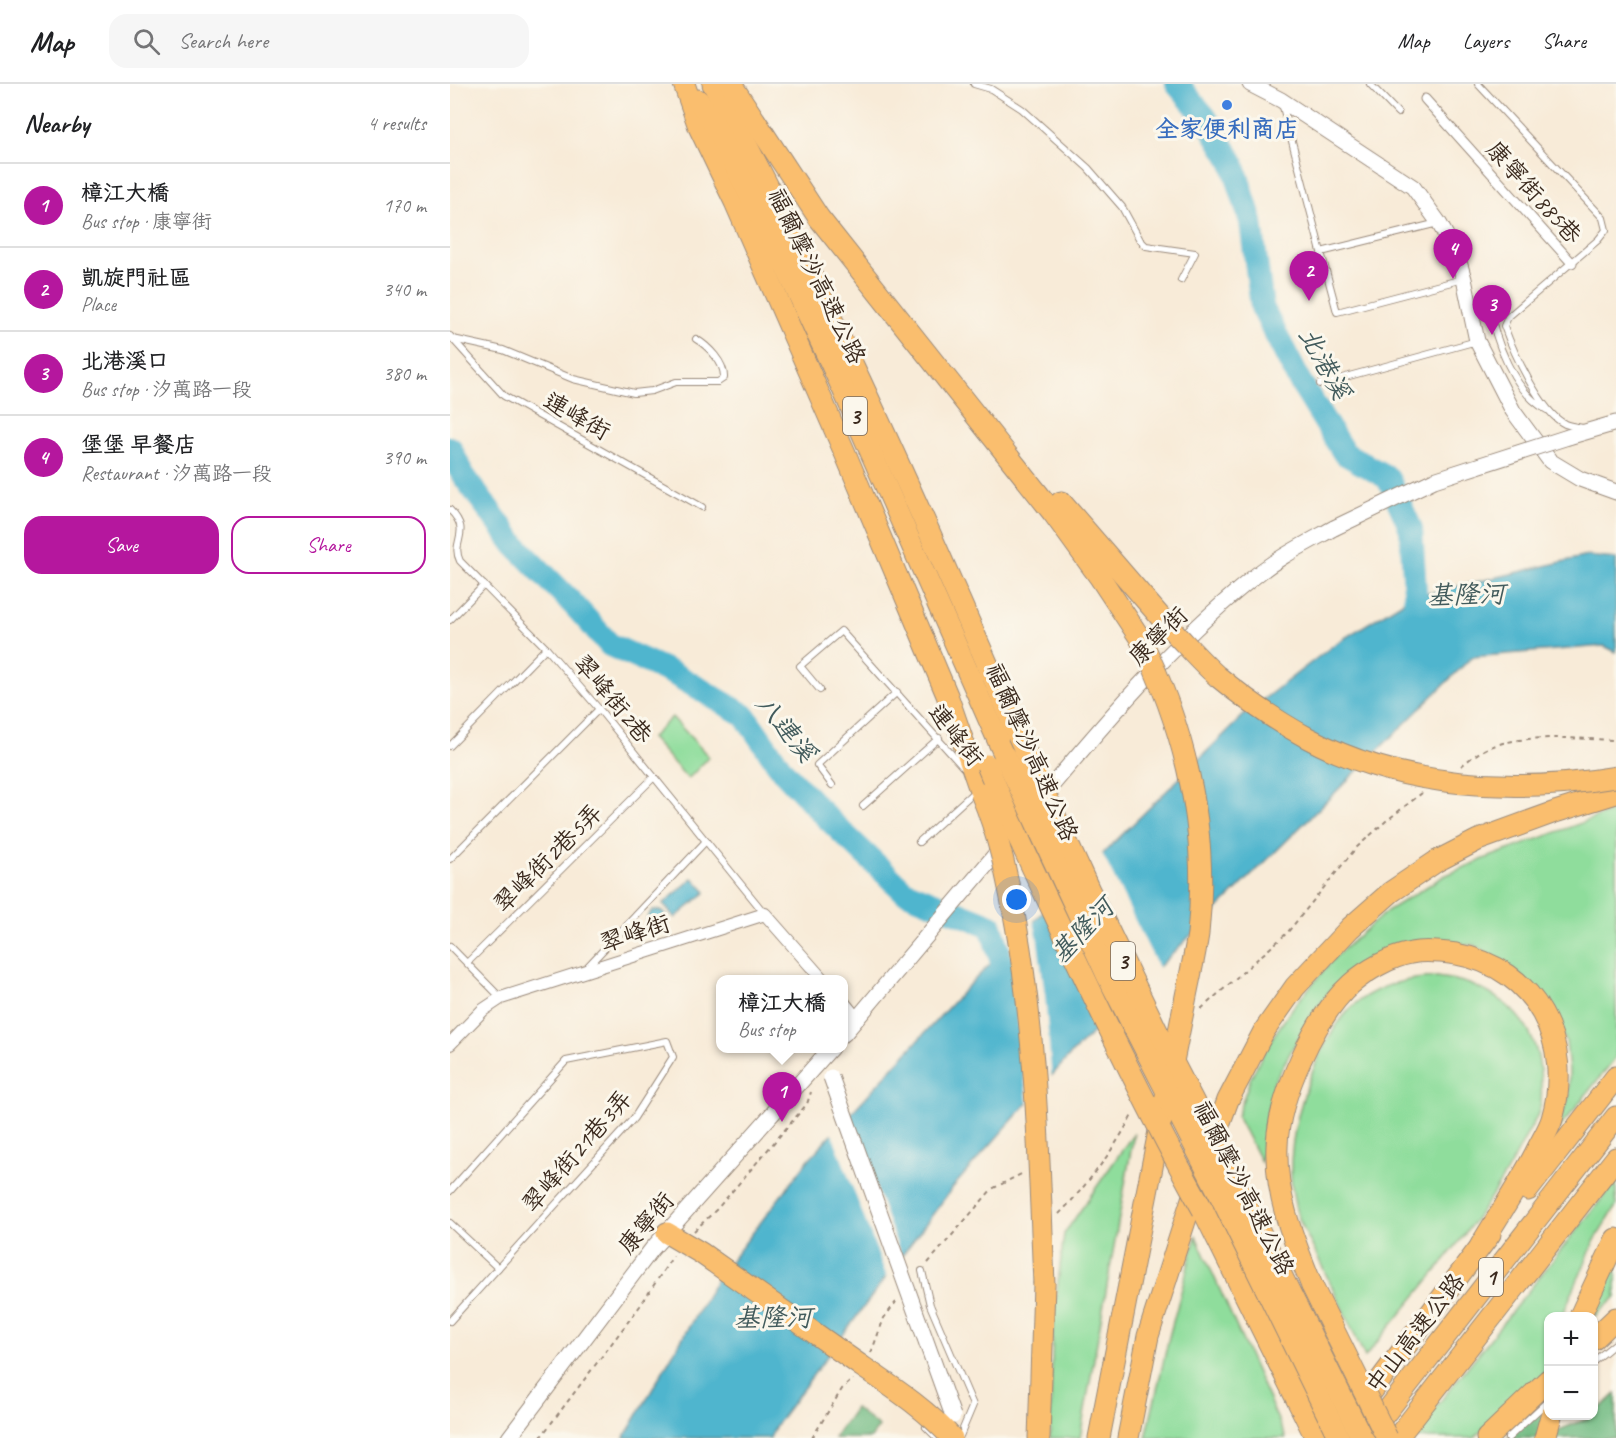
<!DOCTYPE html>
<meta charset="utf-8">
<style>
:root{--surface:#fff;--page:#f6f6f6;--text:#202124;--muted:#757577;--line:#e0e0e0;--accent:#b5179e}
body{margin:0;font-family:Caveat,"LXGW WenKai TC",sans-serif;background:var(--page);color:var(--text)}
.controls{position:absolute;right:18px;bottom:18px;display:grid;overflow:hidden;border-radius:12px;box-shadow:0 2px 4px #0004}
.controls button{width:54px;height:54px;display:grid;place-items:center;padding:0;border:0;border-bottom:2px solid var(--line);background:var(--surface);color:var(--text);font:30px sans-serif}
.you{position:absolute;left:567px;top:816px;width:21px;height:21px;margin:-15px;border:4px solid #fff;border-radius:50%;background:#1a73e8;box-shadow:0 0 0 9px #1a73e833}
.badge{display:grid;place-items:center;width:39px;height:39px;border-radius:50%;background:var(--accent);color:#fff;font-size:20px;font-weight:700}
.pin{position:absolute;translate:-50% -50px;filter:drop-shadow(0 2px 3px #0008)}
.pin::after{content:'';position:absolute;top:32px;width:21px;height:18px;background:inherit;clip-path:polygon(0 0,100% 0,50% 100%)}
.popup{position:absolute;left:266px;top:891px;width:132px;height:78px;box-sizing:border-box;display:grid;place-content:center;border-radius:12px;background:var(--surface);filter:drop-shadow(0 2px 4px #0005);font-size:20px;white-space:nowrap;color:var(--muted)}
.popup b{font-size:22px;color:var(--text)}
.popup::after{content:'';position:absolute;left:50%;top:100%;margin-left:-12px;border:12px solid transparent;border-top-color:var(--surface)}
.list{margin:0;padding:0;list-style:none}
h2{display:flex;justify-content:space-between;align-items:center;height:78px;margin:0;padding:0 24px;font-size:26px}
h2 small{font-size:20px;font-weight:400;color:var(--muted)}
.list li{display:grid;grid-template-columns:39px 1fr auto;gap:18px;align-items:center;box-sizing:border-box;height:84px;padding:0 24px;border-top:2px solid var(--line)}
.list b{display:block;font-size:22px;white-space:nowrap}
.list p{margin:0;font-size:20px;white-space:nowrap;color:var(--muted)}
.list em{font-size:20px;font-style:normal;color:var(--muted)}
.actions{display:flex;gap:12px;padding:18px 24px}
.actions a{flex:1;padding:14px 0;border:2px solid var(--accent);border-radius:18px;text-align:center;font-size:21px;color:var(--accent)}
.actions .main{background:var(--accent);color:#fff}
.icon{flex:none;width:33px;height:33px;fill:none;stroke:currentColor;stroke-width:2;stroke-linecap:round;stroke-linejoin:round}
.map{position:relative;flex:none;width:1166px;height:1354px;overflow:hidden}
header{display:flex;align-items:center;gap:36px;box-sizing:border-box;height:84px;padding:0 30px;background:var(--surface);border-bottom:2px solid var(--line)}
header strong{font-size:28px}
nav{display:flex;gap:33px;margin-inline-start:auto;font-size:21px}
.search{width:420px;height:54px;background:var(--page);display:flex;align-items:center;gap:15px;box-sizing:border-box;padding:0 21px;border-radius:18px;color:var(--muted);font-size:22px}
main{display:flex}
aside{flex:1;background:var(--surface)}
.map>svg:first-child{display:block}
.green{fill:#8fdd9c;stroke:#65845d;stroke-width:1.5}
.forest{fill:#73bc84;stroke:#577351;stroke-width:1.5}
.water{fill:#4fb5ce;stroke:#457076;stroke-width:1.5}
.pier{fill:#f8ebd8}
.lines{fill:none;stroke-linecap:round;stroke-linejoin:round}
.river{stroke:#4fb5ce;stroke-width:24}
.service-casing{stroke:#9a8a7b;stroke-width:8}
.pedestrian-casing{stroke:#9a8a7b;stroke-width:11}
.minor-casing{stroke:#9a8a7b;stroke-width:14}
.tertiary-casing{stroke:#9a8a7b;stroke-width:17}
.motorway-casing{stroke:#9a8a7b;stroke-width:23}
.path{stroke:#9a8a7b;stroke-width:2;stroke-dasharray:4.5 4.5;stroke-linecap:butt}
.service{stroke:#fff;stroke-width:6}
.pedestrian{stroke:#fff;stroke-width:9}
.minor{stroke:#fff;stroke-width:12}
.tertiary{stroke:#fff;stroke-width:15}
.motorway{stroke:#fabe6e;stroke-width:21}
.tertiary-bridge-casing{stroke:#9a8a7b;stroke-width:17;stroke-linecap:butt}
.motorway-bridge-casing{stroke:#9a8a7b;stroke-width:23;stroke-linecap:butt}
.tertiary-bridge{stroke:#fff;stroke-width:15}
.motorway-bridge{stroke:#fabe6e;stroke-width:21}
.shop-dot{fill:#3f7fe0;stroke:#fbf7ec;stroke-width:2}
.labels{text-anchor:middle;stroke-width:6;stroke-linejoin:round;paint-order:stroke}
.shield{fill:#fbf7ec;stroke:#75685c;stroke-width:1.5}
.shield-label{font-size:22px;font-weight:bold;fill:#3b2a1e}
.shop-label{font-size:24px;font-weight:bold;fill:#366cbe;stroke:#fbf7ec}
.street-label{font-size:24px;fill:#3b2a1e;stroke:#fbf7ec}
.water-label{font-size:26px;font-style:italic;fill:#425b5c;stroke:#fbf7ec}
</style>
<header>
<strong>Map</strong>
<div class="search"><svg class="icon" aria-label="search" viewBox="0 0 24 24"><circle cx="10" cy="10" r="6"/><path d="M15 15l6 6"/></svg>Search here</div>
<nav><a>Map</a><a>Layers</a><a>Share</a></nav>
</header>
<main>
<aside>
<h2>Nearby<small>4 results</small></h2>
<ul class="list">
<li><span class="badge">1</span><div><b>樟江大橋</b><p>Bus stop · 康寧街</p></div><em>170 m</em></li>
<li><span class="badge">2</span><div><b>凱旋門社區</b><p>Place</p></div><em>340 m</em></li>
<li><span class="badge">3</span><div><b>北港溪口</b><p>Bus stop · 汐萬路一段</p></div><em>380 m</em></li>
<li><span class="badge">4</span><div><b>堡堡 早餐店</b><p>Restaurant · 汐萬路一段</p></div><em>390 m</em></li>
</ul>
<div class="actions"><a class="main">Save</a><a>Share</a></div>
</aside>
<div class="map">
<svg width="1166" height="1354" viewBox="0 0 1166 1354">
<rect width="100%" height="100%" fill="#fbf7ec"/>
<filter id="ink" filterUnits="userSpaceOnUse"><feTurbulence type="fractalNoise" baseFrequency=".0167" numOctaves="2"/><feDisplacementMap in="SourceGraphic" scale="12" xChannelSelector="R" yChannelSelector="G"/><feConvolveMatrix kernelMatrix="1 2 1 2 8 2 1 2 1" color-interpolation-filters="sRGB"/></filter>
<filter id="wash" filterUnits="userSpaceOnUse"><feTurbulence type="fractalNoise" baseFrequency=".008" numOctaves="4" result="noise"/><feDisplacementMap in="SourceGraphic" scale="24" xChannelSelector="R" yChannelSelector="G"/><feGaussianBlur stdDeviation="1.35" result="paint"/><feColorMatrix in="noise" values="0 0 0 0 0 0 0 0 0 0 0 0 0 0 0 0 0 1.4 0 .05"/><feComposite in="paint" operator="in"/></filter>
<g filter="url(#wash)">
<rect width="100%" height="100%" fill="#f8ebd8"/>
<g class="green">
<path d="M222 633 259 673 238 695 201 654Z"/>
<path d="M1166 726V973L1107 1047 1119 1012V987L1116 958 1102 925 1052 878 1025 861 963 859 920 877 880 906 855 942 823 1000 815 1040 811 1078 787 1032 801 993 818 960 844 922 886 872 937 827 994 792 1034 775Z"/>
<path d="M987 893C998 895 1009 896 1019 900 1059 915 1086 943 1090 986 1091 998 1093 1011 1090 1023 1088 1034 1079 1046 1074 1056 1034 1136 971 1204 915 1273 899 1239 883 1204 866 1170 860 1156 849 1140 846 1125 841 1106 840 1085 842 1066 846 1020 876 934 918 911 940 898 963 894 987 893Z"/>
<path d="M684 1049 630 1354H600L603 1239 614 1150Z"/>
<path d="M1166 1097V1122L1145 1156 1112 1232H1098V1275L1095 1291 1045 1333 1024 1354H961Z"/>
<path d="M746 1152 836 1354H696L719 1253Z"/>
<path d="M1166 1179V1213L1144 1233 1163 1185Z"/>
</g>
<g class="forest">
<path d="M1166 1310V1354H1058L1098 1317 1096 1351 1139 1334Z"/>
<path d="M405 1324 429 1343 421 1354H384Z"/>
</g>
<g class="water">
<path d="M1137 472 1166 475V568L1154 562 1022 573 620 971 503 1103 326 1341 320 1354H174L265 1198 359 1075 517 903 797 628 885 560 959 514Z"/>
<path d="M243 794 256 808 225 834 213 820Z"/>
<circle cx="207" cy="836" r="10"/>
</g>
<g class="pier">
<path d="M651 767 710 887 660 936 603 815Z"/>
<path d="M583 834 587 851 595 911 602 996 578 1023 559 858Z"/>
<path d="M398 1028 453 1177 438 1196 381 1047Z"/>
</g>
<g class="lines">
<g class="river">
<path d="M727 0 755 33 783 79 801 138 812 223 849 296 894 369 938 394 961 445 967 538"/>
<path d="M0 364 13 391 65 461 123 520 160 561 224 590 294 631 333 687 377 734 454 807 541 842 559 902"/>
</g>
</g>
</g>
<g filter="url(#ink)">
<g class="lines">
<g class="service-casing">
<g id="service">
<path d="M524 0 541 5 572 25 638 84 672 123 690 156 696 162 745 169 731 196"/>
<path d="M920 0 948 29"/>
<path d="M1028 0 1153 134 1156 146 1148 156 1058 233 1054 242C1063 267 1091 329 1115 340 1120 342 1128 343 1133 344"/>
<path d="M832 19 871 168 988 139"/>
<path d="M871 168 887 228 1013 195"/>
<path d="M1039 219C1044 255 1064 309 1097 326"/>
<path d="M0 252 54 312 252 423"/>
<path d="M3 255 53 266 123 295 184 309 202 307 226 298H268L274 294C275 279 258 262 246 255"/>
<path d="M870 300 1027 257"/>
<path d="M0 426C23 449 0 457 10 477L96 564 149 625 315 830"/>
<path d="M0 536 34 501"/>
<path d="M370 606 350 582 391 547 513 683"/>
<path d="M0 662 96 564"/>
<path d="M382 701 367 681 447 608"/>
<path d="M413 722 489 654"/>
<path d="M469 758 525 707"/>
<path d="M0 775 149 625"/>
<path d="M0 862 51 914"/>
<path d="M17 879 204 693"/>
<path d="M137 883 256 757"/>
<path d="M0 1107 116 977 217 957 223 973 184 1034 0 1237"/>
<path d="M0 1139 48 1184"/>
<path d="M472 1187 480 1221 523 1321 510 1352"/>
<path d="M1144 1277 1166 1259"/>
<path d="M476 1343 487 1354"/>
<path d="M1058 1354 1098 1317"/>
</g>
</g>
<g class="pedestrian-casing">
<path id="pedestrian" d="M975 15 1122 179"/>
</g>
<g class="minor-casing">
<g id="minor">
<path d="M394 919 407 935"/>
<path d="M0 960 33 926 51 914 315 830 373 896"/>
</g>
</g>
<g class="tertiary-casing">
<g id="tertiary">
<path d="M800 0 831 16 963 103 989 139 1007 171 1014 195 1027 257 1063 327 1100 377 1130 395 1166 408"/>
<path d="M1118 353 1166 339"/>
<path d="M589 717C654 639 721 561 799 497 825 475 855 460 884 444"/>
<path d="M394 950 555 759"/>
<path d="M59 1354 202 1165 381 964"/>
</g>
</g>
<g class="motorway-casing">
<g id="motorway">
<path d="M234 0 249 43 285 118 395 369 497 611 531 709"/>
<path d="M263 0C314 89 358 183 401 277 459 400 514 525 568 651"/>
<path d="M281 0 369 134 604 430 649 492 690 554"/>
<path d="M248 16 265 41 333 177 393 305 555 672"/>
<path d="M611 418 719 543"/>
<path d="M1078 1106 1166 993"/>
<path d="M753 1126 866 1354"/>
<path d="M217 1149 251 1169 410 1281"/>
<path d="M862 1202C844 1157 825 1113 827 1062 828 1015 865 932 901 900 917 886 940 873 961 869 975 866 992 868 1006 870 1086 884 1124 959 1102 1035 1099 1045 1093 1054 1088 1064 1072 1097 1050 1129 1031 1161"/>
<path d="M1130 1232 1166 1155"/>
<path d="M1144 1255 1166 1234"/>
<path d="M907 1327 1040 1150"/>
<path d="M589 1354 594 1200"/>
<path d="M649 1354 711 1037"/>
<path d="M678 1354 698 1252 743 1112 778 1016 814 947 845 903 900 844 941 808 987 777 1028 756 1105 728 1166 709"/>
<path d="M916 1354 1166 1033"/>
<path d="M947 1354 1166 1074"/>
<path d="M1037 1354 1098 1296"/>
<path d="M1095 1354 1101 1332"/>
</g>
</g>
<g class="path">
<path d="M1011 682C1019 676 1028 668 1038 664 1074 649 1127 655 1166 656"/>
<path d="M751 925 837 849 906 764 936 737 972 709"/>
<path d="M609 1130C634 1105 667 1062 682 1031"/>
<path d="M244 1147 267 1125 357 1020 361 1008"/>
<path d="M478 1179 542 1105 573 1089"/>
<path d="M421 1269 434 1234 446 1218"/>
<path d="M90 1354 190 1222 223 1172"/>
<path d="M362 1354 392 1305 403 1295"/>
</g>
<use href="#service" class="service"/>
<use href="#pedestrian" class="pedestrian"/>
<use href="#minor" class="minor"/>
<use href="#tertiary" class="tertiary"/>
<use href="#motorway" class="motorway"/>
<g class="tertiary-bridge-casing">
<g id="tertiary-bridge">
<path d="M884 444 984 396 1118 353"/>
<path d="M381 993 503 1332"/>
</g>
</g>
<g class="motorway-bridge-casing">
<g id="motorway-bridge">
<path d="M719 543C735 559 750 577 767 592 795 615 826 637 858 654 951 704 1064 710 1166 693"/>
<path d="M690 554C736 647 759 746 748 850 745 870 740 892 736 912 728 954 719 996 711 1037"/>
<path d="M568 651 639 806 709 951 786 1100 912 1354"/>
<path d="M555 672 658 893 771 1113 889 1354"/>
<path d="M537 681C562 743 591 802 620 863 662 952 705 1040 753 1126"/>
<path d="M531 709C549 751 558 796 566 841 587 959 589 1080 594 1200"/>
<path d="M862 1202 937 1354"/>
<path d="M410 1281C442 1303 476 1325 502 1354"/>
</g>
</g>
<use href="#tertiary-bridge" class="tertiary-bridge"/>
<use href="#motorway-bridge" class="motorway-bridge"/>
</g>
</g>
<circle class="shop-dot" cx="777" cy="21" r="6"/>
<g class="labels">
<g class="shield">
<rect x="393" y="313" width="24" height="38" rx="4.5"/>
<rect x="661" y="858" width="24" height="38" rx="4.5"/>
<rect x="1029" y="1174" width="24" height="38" rx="4.5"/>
</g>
<g class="shield-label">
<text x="405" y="340">3</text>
<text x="673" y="885">3</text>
<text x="1041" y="1201">1</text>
</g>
<g class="shop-label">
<text x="777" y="53">全家便利商店</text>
</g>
<g class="street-label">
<text transform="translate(1084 108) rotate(48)" y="8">康寧街885巷</text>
<text transform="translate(367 192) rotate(64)" y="8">福爾摩沙高速公路</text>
<text transform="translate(127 332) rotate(29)" y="8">連峰街</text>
<text transform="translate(708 552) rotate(-45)" y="8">康寧街</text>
<text transform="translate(163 615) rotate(50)" y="8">翠峰街2巷</text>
<text transform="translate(506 651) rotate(51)" y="8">連峰街</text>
<text transform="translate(582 668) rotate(66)" y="8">福爾摩沙高速公路</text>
<text transform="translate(98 774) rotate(-45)" y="8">翠峰街2巷5弄</text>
<text transform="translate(185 849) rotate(-18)" y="8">翠峰街</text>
<text transform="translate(127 1067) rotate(-49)" y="8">翠峰街21巷3弄</text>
<text transform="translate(794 1104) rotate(63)" y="8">福爾摩沙高速公路</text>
<text transform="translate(196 1139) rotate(-50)" y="8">康寧街</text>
<text transform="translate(965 1249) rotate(-52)" y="8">中山高速公路</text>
</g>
<g class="water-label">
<text transform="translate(875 279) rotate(61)" y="9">北港溪</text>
<text transform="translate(1016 510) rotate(-1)" y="9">基隆河</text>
<text transform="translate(336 644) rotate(50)" y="9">八連溪</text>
<text transform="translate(632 846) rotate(-46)" y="9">基隆河</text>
<text x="323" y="1242">基隆河</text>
</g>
</g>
</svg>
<div class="controls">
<button>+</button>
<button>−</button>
</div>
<div class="you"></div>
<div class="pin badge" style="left:332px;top:1038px">1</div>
<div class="popup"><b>樟江大橋</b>Bus stop</div>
<div class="pin badge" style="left:859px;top:217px">2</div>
<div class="pin badge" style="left:1042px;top:251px">3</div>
<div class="pin badge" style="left:1003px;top:195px">4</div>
</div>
</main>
